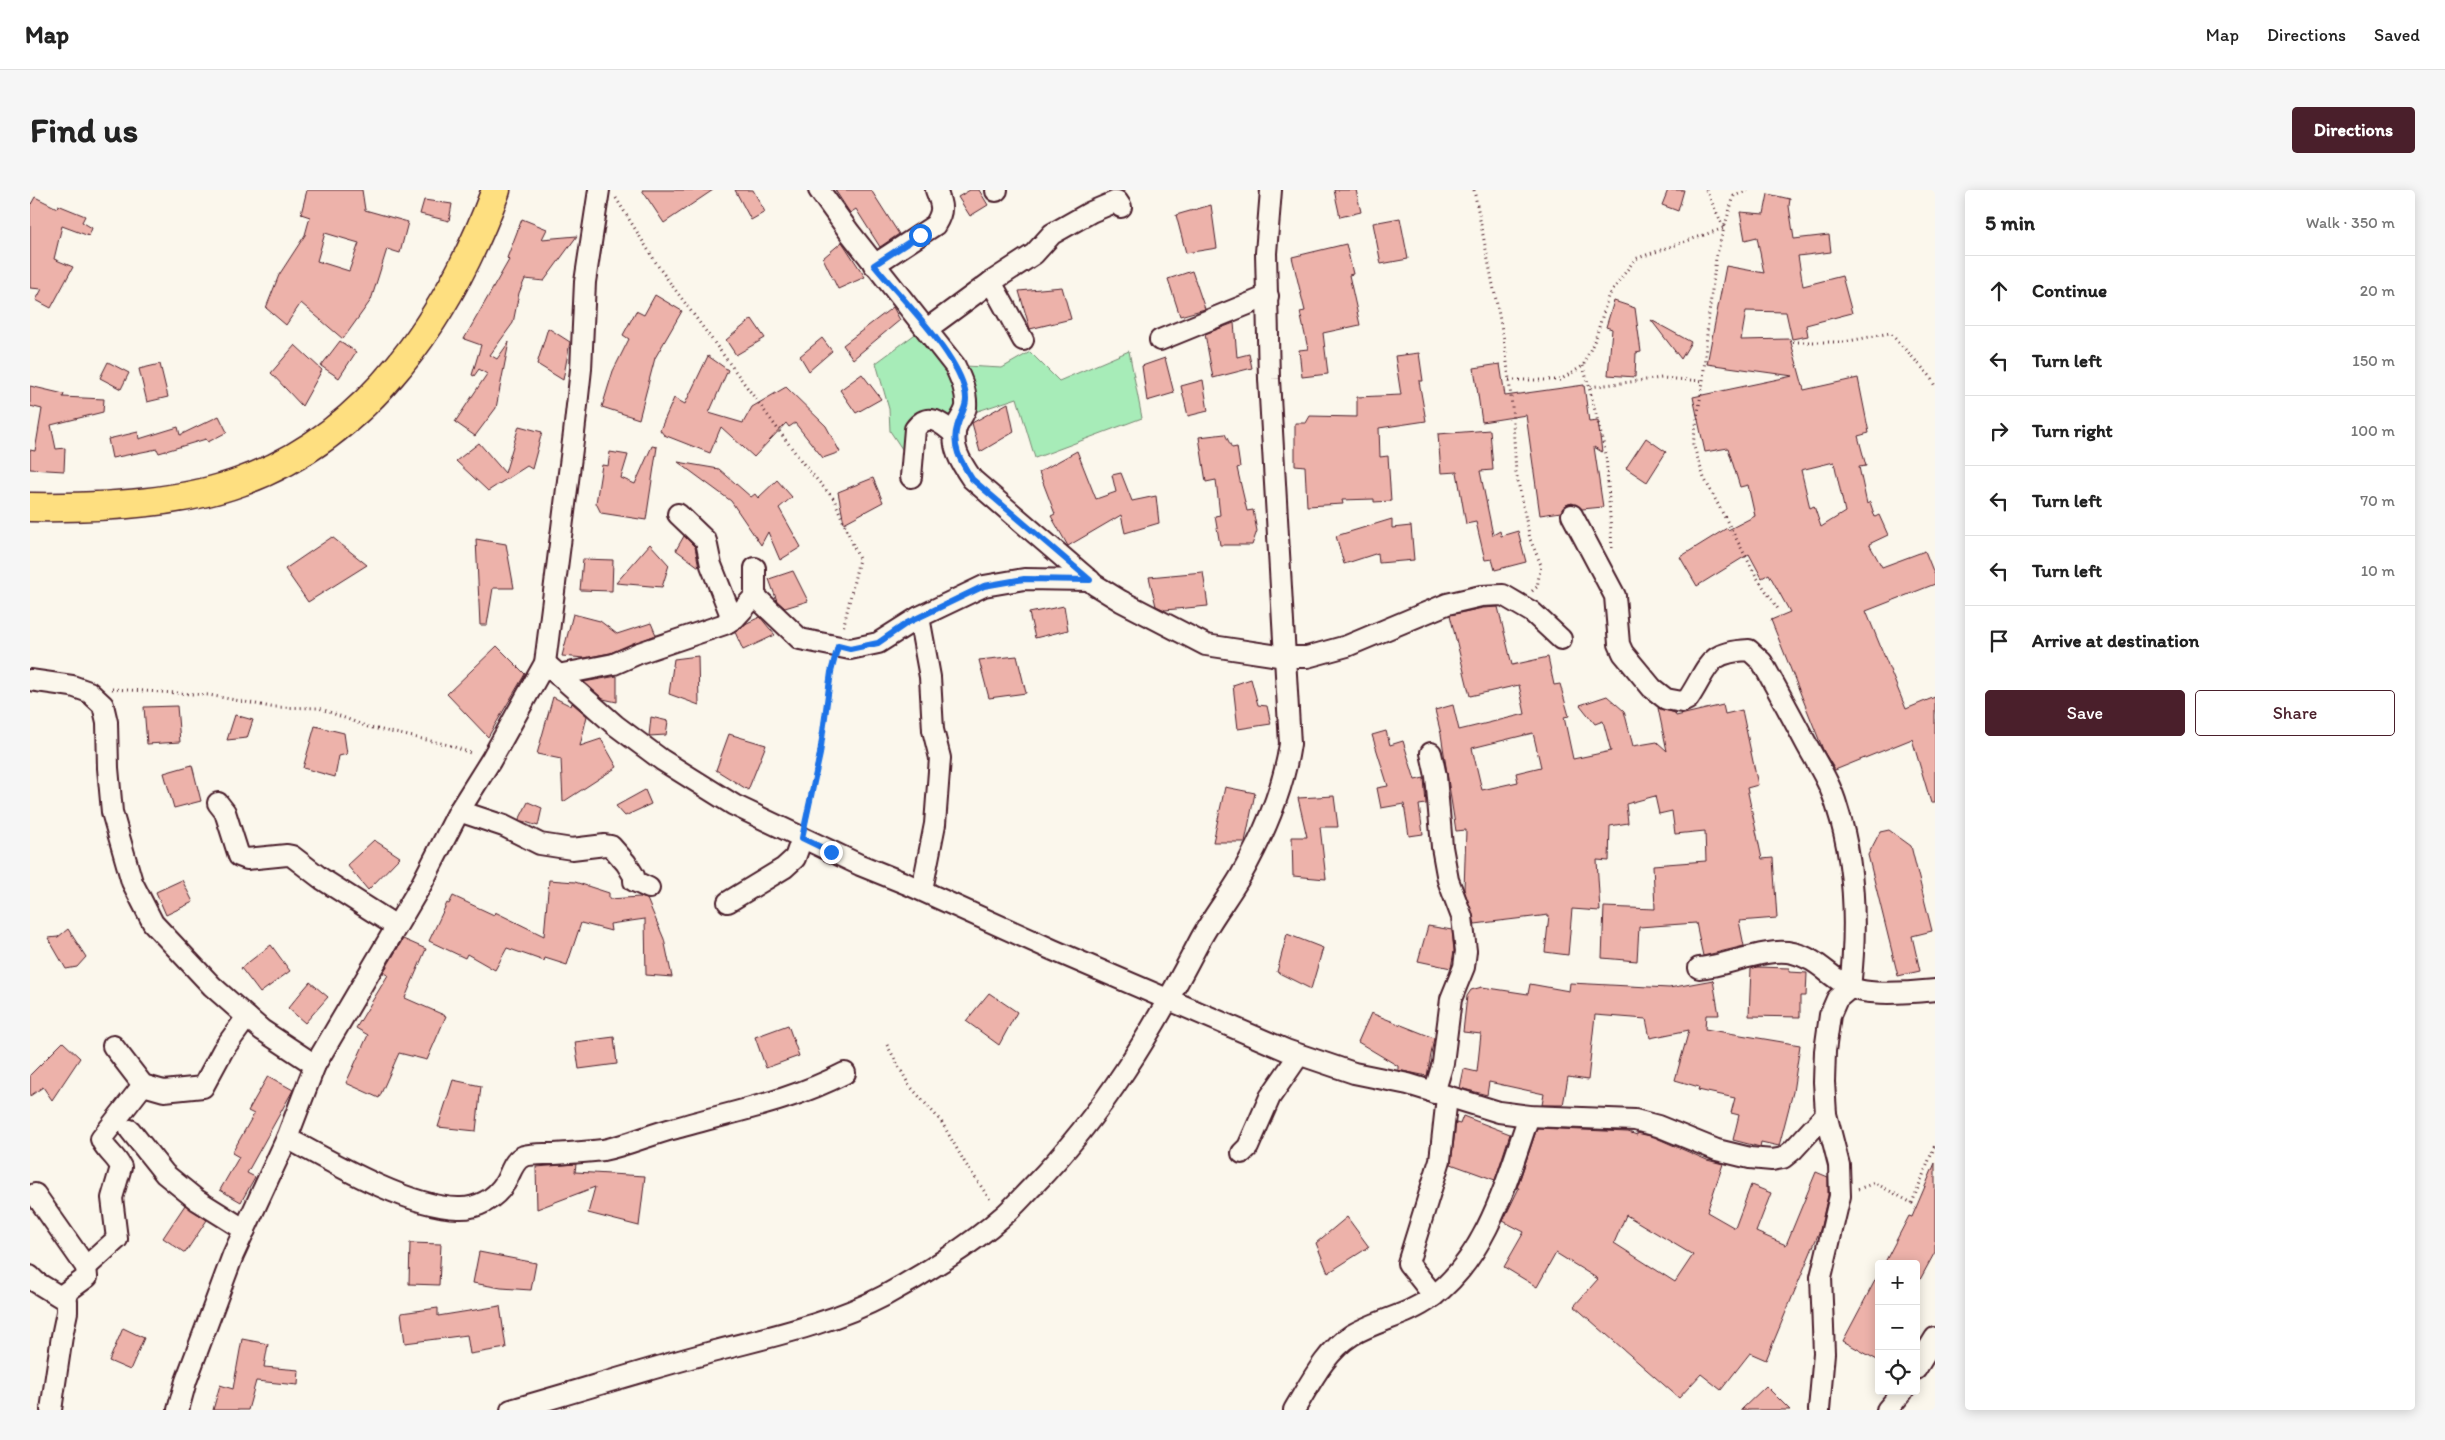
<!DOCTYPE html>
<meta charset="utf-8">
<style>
:root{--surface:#fff;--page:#f6f6f6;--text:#222;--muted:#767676;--line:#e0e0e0;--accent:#4a1f2b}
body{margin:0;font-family:Itim,sans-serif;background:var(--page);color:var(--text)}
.controls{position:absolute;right:15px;bottom:15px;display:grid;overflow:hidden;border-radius:5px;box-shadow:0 2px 12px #0003}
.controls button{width:45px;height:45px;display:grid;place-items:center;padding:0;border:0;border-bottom:1px solid var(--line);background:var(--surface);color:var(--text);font:25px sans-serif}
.stop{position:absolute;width:15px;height:15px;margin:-11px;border:4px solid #1a73e8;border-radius:50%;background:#fff}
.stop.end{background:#1a73e8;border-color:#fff;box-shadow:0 1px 5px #0008}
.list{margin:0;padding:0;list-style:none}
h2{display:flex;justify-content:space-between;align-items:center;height:65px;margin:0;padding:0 20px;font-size:21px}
h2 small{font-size:16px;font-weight:400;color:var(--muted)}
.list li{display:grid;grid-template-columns:32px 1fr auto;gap:15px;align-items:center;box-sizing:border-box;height:70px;padding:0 20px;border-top:1px solid var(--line)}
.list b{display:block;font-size:19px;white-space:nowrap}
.list em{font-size:16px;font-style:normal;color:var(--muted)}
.actions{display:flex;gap:10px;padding:15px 20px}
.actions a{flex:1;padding:11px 0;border:1px solid var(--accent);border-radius:5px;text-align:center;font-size:18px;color:var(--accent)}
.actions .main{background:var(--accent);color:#fff}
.icon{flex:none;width:28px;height:28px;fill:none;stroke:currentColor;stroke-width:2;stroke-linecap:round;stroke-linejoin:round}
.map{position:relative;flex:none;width:1905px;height:1220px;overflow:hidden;border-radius:5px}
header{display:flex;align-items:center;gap:30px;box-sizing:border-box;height:70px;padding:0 25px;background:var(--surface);border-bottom:1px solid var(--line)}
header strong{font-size:24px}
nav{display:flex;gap:28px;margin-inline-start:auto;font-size:18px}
.intro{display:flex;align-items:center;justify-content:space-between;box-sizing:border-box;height:120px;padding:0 30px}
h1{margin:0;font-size:35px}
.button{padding:12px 22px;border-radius:5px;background:var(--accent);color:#fff;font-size:18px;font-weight:700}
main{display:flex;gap:30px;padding:0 30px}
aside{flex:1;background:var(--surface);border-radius:5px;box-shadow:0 2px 12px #0003}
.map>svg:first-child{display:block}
.green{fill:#a7ecb8;stroke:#788672}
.building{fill:#edb2aa;stroke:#4a1f2b;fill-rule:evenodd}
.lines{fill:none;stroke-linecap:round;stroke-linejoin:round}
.minor-casing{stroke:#4a1f2b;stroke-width:24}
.highway-casing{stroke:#4a1f2b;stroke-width:31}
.path{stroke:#4a1f2b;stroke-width:3;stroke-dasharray:1 4;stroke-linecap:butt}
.minor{stroke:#fbf7ec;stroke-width:20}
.highway{stroke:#fedf80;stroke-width:28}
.route{stroke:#1a73e8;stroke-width:6}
</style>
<header>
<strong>Map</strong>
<nav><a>Map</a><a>Directions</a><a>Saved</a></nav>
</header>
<div class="intro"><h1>Find us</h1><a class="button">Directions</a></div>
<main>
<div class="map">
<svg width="1905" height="1220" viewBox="0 0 1905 1220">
<rect width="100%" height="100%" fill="#fbf7ec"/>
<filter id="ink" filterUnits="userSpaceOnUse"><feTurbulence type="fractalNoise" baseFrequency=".02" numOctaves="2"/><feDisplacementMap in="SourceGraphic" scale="10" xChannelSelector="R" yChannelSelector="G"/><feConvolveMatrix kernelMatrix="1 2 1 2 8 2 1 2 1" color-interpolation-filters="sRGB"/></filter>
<g filter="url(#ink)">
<g class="green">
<path d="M888 142 918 175 930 205 921 236 883 231 878 268 860 241 859 219 846 173Z"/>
<path d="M1099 161 1112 228 1005 268 987 208 945 222 935 176 972 178 1000 162 1029 191Z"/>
</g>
<g class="building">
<path d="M277 0H332L335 20 378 32 370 63 357 59 341 110 313 149 271 113 256 135 236 118 249 85 275 45 280 27 271 24ZM295 43 329 53 319 81 287 71Z"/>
<path d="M612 0H683L634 33Z"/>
<path d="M705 0H723L735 22 721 30Z"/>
<path d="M805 0H841L869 44 850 57 826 19 820 23Z"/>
<path d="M940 0H949L958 15 940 26 928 7Z"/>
<path d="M1304 0H1326L1331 22 1310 27Z"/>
<path d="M1638 0H1654L1648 21 1632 15Z"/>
<path d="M1738 4 1760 9 1759 16 1764 49 1799 45 1801 62 1768 66 1773 96 1812 86 1822 123 1776 135 1778 146 1762 149 1756 122 1716 121 1711 150 1760 149 1774 200 1828 188 1839 243 1828 246 1836 276 1829 277 1837 314 1840 312 1845 327 1849 325 1858 345 1839 354 1852 377 1895 361 1905 386V394L1836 421 1876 519 1905 507V613H1901L1882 549 1805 580 1794 562 1741 430 1760 422 1739 384 1732 388 1719 364 1667 396 1650 367 1697 338 1698 340 1725 326 1718 295 1710 297 1698 258 1675 262 1663 207 1763 186 1677 174 1696 76 1734 83 1727 47 1715 50 1710 22 1734 24ZM1804 272 1815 322 1791 337 1784 316 1780 318 1771 280Z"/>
<path d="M5 7 27 18 28 15 55 26 52 32 62 38 59 46 32 36 24 69 43 77 21 118 6 110 12 99 0 98V16Z"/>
<path d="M394 10 422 14 419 31 390 24Z"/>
<path d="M1181 15 1187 58 1156 63 1146 25Z"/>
<path d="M1370 28 1378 69 1351 74 1343 33Z"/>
<path d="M492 29 517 39 512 49 547 46 514 91 495 89 489 103 483 133 460 165 467 169 479 152 466 218 445 246 425 232 457 184 449 179 444 186 442 185 451 155 434 149 479 70 477 68Z"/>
<path d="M812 52 835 87 808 99 793 68Z"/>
<path d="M1316 54 1323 84 1319 85 1330 135 1293 143 1298 184 1272 187 1269 160 1278 159 1270 122 1275 121 1262 67Z"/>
<path d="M1162 81 1175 119 1150 126 1138 89Z"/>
<path d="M1032 97 1041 129 1000 139 989 101Z"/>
<path d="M625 105 652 121 625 168 609 229 572 217 583 181 599 149 593 145 606 121 614 125Z"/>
<path d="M1584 111 1605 118 1611 162 1606 163 1605 187 1578 185 1582 139 1576 137Z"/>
<path d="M863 117 870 130 823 169 813 155Z"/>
<path d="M722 129 735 148 706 165 696 150Z"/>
<path d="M1621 130 1661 152 1651 169Z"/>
<path d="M1204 133 1207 167 1219 164 1222 178 1183 188 1175 144Z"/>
<path d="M518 138 540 152 533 190 507 174Z"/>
<path d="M792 148 802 161 779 181 770 166Z"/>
<path d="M310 151 326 162 309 188 291 176Z"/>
<path d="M265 155 292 180 272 216 241 183Z"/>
<path d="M1389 163 1393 191H1389L1396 231 1349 238 1350 267 1358 266 1361 311 1344 312V309L1312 310 1313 314 1277 316 1275 276 1265 275V233H1276L1280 226 1327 227V207L1371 205 1365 166Z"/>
<path d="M678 166 698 180 679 223 713 233 722 217 756 197 796 236 810 262 793 268 765 233 759 237 756 233 724 267 691 237 680 263 634 245 630 240 644 208 655 214Z"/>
<path d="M1135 168 1144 203 1117 211 1112 176Z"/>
<path d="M78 172 99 183 91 199 70 188Z"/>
<path d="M130 174 138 207 117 212 109 179Z"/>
<path d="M1470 174 1475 206 1554 195 1559 232 1568 231 1572 262 1564 257 1573 317 1552 319 1542 313 1536 315 1531 322 1510 325 1496 225 1452 232 1444 178Z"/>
<path d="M832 184 851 209 826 223 810 200Z"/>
<path d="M1173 190 1178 221 1158 226 1151 196Z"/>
<path d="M0 196 34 204 33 207 74 209 73 222 21 235 26 259 35 258 34 281 0 279V260L5 261 12 219 0 216Z"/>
<path d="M978 213 984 242 950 262 942 233Z"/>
<path d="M189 226 197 242 178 252 176 249 129 263 127 259 82 268 78 249 108 242 109 249 148 237 150 245Z"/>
<path d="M489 236 512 242 502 279 497 276 458 301 426 271 449 253 475 283Z"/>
<path d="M1460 240 1463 280 1450 281 1463 345 1470 341 1471 346 1488 341 1496 372 1465 380 1462 369 1455 370 1446 332 1436 334 1427 282 1411 283 1408 244Z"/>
<path d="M1195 244 1202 258 1207 257 1210 277 1207 278 1217 321 1223 320 1227 341 1222 355H1190L1185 326 1190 325 1186 290 1176 292 1169 247Z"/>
<path d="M1616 248 1636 262 1617 292 1596 278Z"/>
<path d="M622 256 627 257 616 330 571 323 566 313 572 275 578 276 580 262 598 265 591 288 605 294Z"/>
<path d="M1047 261 1066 309 1086 302 1082 285 1091 283 1102 311 1126 306 1129 333 1095 343 1091 325 1038 356 1021 326 1025 324 1009 282Z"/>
<path d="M648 272 689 279 721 307 725 304 728 308 747 290 762 307 749 318 771 357 750 370 738 342 731 355 701 311Z"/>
<path d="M843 288 853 312 814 333 808 302Z"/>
<path d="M1362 329V338L1381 336 1384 370 1349 373 1348 363 1314 374 1306 346Z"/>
<path d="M654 346 665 357 669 377 646 360Z"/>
<path d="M302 347 337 375 278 412 255 379Z"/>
<path d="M446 349 476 354 484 398H463L457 435H450Z"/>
<path d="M620 354 639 375 632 397 586 393Z"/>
<path d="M553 369 583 370 582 401 550 400Z"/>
<path d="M763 381 778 411 755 418 747 411 739 389Z"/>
<path d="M1173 382 1178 416 1135 420 1126 416 1119 387Z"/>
<path d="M1034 416 1038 440 1005 448 999 423Z"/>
<path d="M1468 417 1482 475 1518 467 1524 495 1530 494 1539 526 1534 527 1543 569 1581 561 1573 531 1565 534 1550 515 1577 506 1594 521 1603 556 1627 552 1637 561 1628 518 1645 523 1646 526 1693 515 1695 524 1712 520 1728 595 1717 598 1732 669 1743 668 1747 728 1709 731 1714 756 1673 766 1666 733 1609 737 1607 771 1572 768 1574 717 1625 719 1623 675 1676 671 1675 641 1645 644 1642 621 1629 624 1625 606 1596 614 1598 633 1580 636 1579 671 1567 670 1570 721 1542 719 1538 765 1515 762 1519 725 1445 734 1434 700 1436 640 1426 641 1411 544 1405 520 1423 515 1429 540 1495 524 1489 495 1440 506 1420 425 1453 418ZM1503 543 1511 577 1486 583 1488 592 1452 600 1442 558Z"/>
<path d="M543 424 570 431 587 444 621 433 626 445 580 463 554 468 532 466Z"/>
<path d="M730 427 745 445 713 460 705 442 717 433Z"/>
<path d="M467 456 495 484 458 547 417 504Z"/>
<path d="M668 466 669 515 639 504 644 469Z"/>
<path d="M987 466 996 503 959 508 949 470Z"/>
<path d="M587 486V512L573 509 554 492Z"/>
<path d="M1221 489 1228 515 1237 516 1241 534 1208 539 1203 495Z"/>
<path d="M523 507 541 516 542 513 557 526 550 556 571 549 587 577 533 612 531 569 507 564Z"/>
<path d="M147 516 150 552 117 554 114 517Z"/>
<path d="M205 525 223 530 217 548 197 550Z"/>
<path d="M621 527 638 531 636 545 619 546Z"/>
<path d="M285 536 314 543 317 564 309 566 305 587 273 578Z"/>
<path d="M1356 541 1360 555 1373 551 1385 590 1394 588 1396 614 1389 615 1393 644 1379 646 1374 614 1351 618 1347 598 1358 596 1342 545Z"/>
<path d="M699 544 736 555 718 600 686 580Z"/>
<path d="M162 575 171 611 144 618 134 583Z"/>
<path d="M1195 597 1225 603 1215 652H1183Z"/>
<path d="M615 600 621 614 595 626 586 616Z"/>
<path d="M1304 606 1308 637H1290L1296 689 1263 686 1262 647H1277L1268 608Z"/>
<path d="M498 612 512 618 508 636 489 630Z"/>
<path d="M1859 640 1881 656 1902 741 1882 746 1890 781 1868 786 1838 665 1850 642Z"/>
<path d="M344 650 370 667 338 700 317 675Z"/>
<path d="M152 690 163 712 136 725 126 702Z"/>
<path d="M519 690 545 692 579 703V709L610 707 617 709 634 749 642 787 616 785 615 729 580 734 581 741 551 733 537 775 515 768 514 771 477 758 465 780 437 764 435 768 399 751 417 713 419 714 423 706 464 725 465 722 514 746Z"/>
<path d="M1398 736 1422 740 1424 761 1421 778 1388 771Z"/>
<path d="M38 739 56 767 47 777 36 779 18 748 28 747Z"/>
<path d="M1257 744 1293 758 1281 799 1247 782Z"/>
<path d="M373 749 396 759 375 808 416 826 397 870 369 863 349 908 316 893 338 845 326 838 358 785 353 783Z"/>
<path d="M241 755 260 781 230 803 211 778Z"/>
<path d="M1727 777 1759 778V782L1777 783 1776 806H1770V827L1719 826 1721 779Z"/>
<path d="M1683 790 1689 825H1676L1675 839 1770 855 1763 902 1749 956 1731 952 1730 957 1703 950 1709 925 1701 923 1705 908 1668 900 1669 897 1645 890 1659 840 1620 848 1616 829 1565 825 1558 890 1538 887 1533 915H1512L1514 904 1459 892 1457 905 1430 898 1434 879 1447 882 1451 844 1433 842 1437 806 1441 800 1452 797 1498 804 1500 794 1539 801 1540 793 1639 798Z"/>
<path d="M280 792 298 807 275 833 258 818Z"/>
<path d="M959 803 987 822 969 855 936 831Z"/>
<path d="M1341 823 1404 848 1397 886 1368 880V876L1328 852Z"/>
<path d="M758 835 769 866 736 878 725 847Z"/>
<path d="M584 847 587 874 549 879 545 852Z"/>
<path d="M33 852 50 868 22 910 13 897 0 906V885Z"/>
<path d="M238 886 263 900 217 983 225 987 211 1012 190 1000 209 967 202 963 224 924 218 921Z"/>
<path d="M423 890 451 896 446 941 408 937Z"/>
<path d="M1433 926 1480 944 1465 990 1421 974 1426 933 1430 934Z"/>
<path d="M1507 938 1598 942 1607 945V943L1624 947 1677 970 1693 974 1677 1022 1705 1038 1721 995 1741 1003 1726 1042 1756 1055 1786 982 1798 987V1005L1790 1040 1736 1170 1720 1163 1691 1200 1671 1184 1649 1208 1544 1116 1568 1089 1526 1063 1507 1097 1474 1077 1494 1042 1473 1031 1489 998H1487ZM1596 1025 1663 1065 1645 1092 1584 1053Z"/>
<path d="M1905 973V1062L1886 1097V1074H1854L1879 1026 1882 1027Z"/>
<path d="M546 974 545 982 615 986 609 1036 558 1023 565 997 507 1019 506 977Z"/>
<path d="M155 1015 177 1030 155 1063 133 1048Z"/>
<path d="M1317 1027 1339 1057 1298 1083 1286 1053Z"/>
<path d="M380 1053 411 1054 409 1095 379 1094Z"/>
<path d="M449 1062 506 1073 501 1100 471 1098 443 1093Z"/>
<path d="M1849 1083V1171L1813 1151Z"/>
<path d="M470 1116 476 1158 440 1164 437 1145 375 1153 371 1123 408 1118V1126Z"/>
<path d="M93 1138 114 1148 100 1180 79 1171Z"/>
<path d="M212 1149 238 1154 234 1177 269 1180 268 1195 226 1191 218 1220H183L190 1195 203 1199Z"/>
<path d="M1736 1196 1760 1220H1711Z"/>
</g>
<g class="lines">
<g class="minor-casing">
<g id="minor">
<path d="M789 0 820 43 925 176C931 189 937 202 936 217 935 223 930 229 927 235 919 255 931 273 942 289L1065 395 1091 411 1176 455 1255 467H1277L1317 456 1417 414 1451 406 1473 405 1502 422 1531 449"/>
<path d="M966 1 967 0"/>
<path d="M844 75 905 35C914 21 912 15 906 0"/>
<path d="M961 92 993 150"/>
<path d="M897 139 961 92 1004 64 1022 44 1061 22 1087 11 1091 17"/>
<path d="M1130 150 1238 106"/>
<path d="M881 287 885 239C898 221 912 233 925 245"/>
<path d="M648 324 676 351 681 375 700 423 698 432"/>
<path d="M1542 325 1585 406 1589 454 1593 463 1622 498 1636 509 1652 512 1658 509C1679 478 1675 462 1719 460L1732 472C1747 499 1762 527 1777 555 1788 575 1801 595 1807 617 1826 676 1827 737 1820 798L1807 809 1800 825 1795 861 1794 892 1796 924 1809 975 1810 1006 1791 1087 1794 1163 1789 1220"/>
<path d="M725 406 770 449 820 459 848 453 889 427"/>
<path d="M515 473 585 535 632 570 704 615 830 675 877 694 1023 760 1256 860 1324 883 1378 894 1469 922 1499 926 1605 930 1628 936 1687 960 1720 968 1742 970 1753 968 1763 960 1796 924"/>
<path d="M528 485 584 474 609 463 695 434 705 428 725 406V378"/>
<path d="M0 490 42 496 59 502 73 515 77 532 78 578 82 622 102 692 123 733 182 796 217 827 232 840 285 875"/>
<path d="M1401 563 1406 586 1412 657 1418 690 1432 727 1436 761 1434 777 1421 809 1413 873 1404 903"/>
<path d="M188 613 195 622 209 666 217 669 257 665 262 666 292 689 366 736"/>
<path d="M429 621 474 636 510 654 542 659 575 655 581 656 596 673 604 686V691L619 698"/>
<path d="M892 700 905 634 910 568 903 540 900 487 889 427 954 396 994 389 1060 390"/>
<path d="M698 712 754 678 765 668 772 648"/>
<path d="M1669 778C1698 776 1735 757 1763 763 1788 769 1796 784 1818 796 1836 807 1884 802 1905 800"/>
<path d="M83 856 113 895 134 901 173 897 193 860 217 827"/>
<path d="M100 940 135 984 167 1010 215 1040"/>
<path d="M257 948C301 972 378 1017 428 1018 447 1019 465 1009 475 993 481 983 483 970 494 966 503 963 515 964 524 964 541 963 557 962 573 960 598 955 621 944 646 938 705 921 759 912 815 883"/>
<path d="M1212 963 1218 957 1240 907 1269 865"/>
<path d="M5 1004 56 1077 57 1087 31 1106"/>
<path d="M56 1077 87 1049 82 1008 91 977C86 966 74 959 71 949L113 895"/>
<path d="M0 1086 6 1092 37 1111V1122L32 1146 21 1220"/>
<path d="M1404 1106 1378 1073 1410 970 1417 907"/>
<path d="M1886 1179 1905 1148"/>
<path d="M148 1220 156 1191 203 1065 257 948 285 875 391 695 429 621 461 570 515 473 544 243 551 179 555 92 569 0"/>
<path d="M481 1220C545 1202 608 1182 671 1165 732 1148 797 1136 854 1106 891 1086 941 1055 972 1027 983 1018 993 1006 1003 996 1074 923 1123 841 1169 752 1181 729 1197 709 1210 687 1234 645 1253 602 1260 554L1239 189 1236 63 1241 0"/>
<path d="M1264 1220C1280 1194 1295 1162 1322 1145 1347 1130 1377 1126 1401 1108 1458 1066 1477 989 1499 926"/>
<path d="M1857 1220 1873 1201"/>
</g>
</g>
<g class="highway-casing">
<path id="highway" d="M0 317C66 318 147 315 210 292 340 246 420 124 466 0"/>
</g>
<g class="path">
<path d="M1444 0 1475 155 1482 216 1486 282 1500 349 1511 375 1507 397 1501 402"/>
<path d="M1676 0 1694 38 1686 68 1678 132 1673 191 1663 254 1674 288 1726 386 1748 419"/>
<path d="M586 8 630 79 775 276 804 309 829 369 813 439"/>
<path d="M1763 152H1814L1860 143 1899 185 1905 196"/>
<path d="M1553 176 1559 197"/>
<path d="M1479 190H1530L1553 176 1566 147 1578 107 1605 69 1694 38 1704 6 1719 0"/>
<path d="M1582 358 1576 264 1559 197 1632 188 1673 191"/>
<path d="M82 499 179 505 241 517 289 518 338 537 419 555 443 564"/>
<path d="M776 631 789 564 803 474"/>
<path d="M857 855 879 895 911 931 935 973 961 1011"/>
<path d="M1828 999 1845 993 1882 1013 1905 955"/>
</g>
<use href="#minor" class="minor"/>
<use href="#highway" class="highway"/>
</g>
</g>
<g class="lines" filter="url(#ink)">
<path class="route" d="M801 662 772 648 790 564 801 482 808 456 820 459 848 453 877 433 954 396 994 389 1060 390 942 289C932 273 921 257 927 237 931 221 940 216 934 197 923 159 870 107 844 75L890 45"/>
</g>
</svg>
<div class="controls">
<button>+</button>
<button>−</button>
<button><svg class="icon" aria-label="locate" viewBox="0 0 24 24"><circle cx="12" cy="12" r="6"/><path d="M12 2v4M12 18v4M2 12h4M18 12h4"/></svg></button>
</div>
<div class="stop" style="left:890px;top:45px"></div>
<div class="stop end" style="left:801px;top:662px"></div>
</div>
<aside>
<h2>5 min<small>Walk · 350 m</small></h2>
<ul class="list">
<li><svg class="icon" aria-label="ahead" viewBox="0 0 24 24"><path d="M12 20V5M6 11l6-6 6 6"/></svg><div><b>Continue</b></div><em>20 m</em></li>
<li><svg class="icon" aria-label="left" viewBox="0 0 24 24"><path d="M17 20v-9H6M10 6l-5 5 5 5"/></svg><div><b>Turn left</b></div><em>150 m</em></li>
<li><svg class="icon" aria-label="right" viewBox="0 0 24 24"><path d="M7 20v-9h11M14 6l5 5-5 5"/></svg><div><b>Turn right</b></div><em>100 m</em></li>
<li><svg class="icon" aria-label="left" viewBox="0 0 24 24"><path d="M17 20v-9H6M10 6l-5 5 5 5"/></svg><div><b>Turn left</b></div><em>70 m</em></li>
<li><svg class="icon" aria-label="left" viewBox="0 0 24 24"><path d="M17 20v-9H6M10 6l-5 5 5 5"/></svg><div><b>Turn left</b></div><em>10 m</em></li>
<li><svg class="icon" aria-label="arrive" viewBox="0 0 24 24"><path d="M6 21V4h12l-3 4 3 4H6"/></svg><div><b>Arrive at destination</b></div></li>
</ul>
<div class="actions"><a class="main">Save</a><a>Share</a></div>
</aside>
</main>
